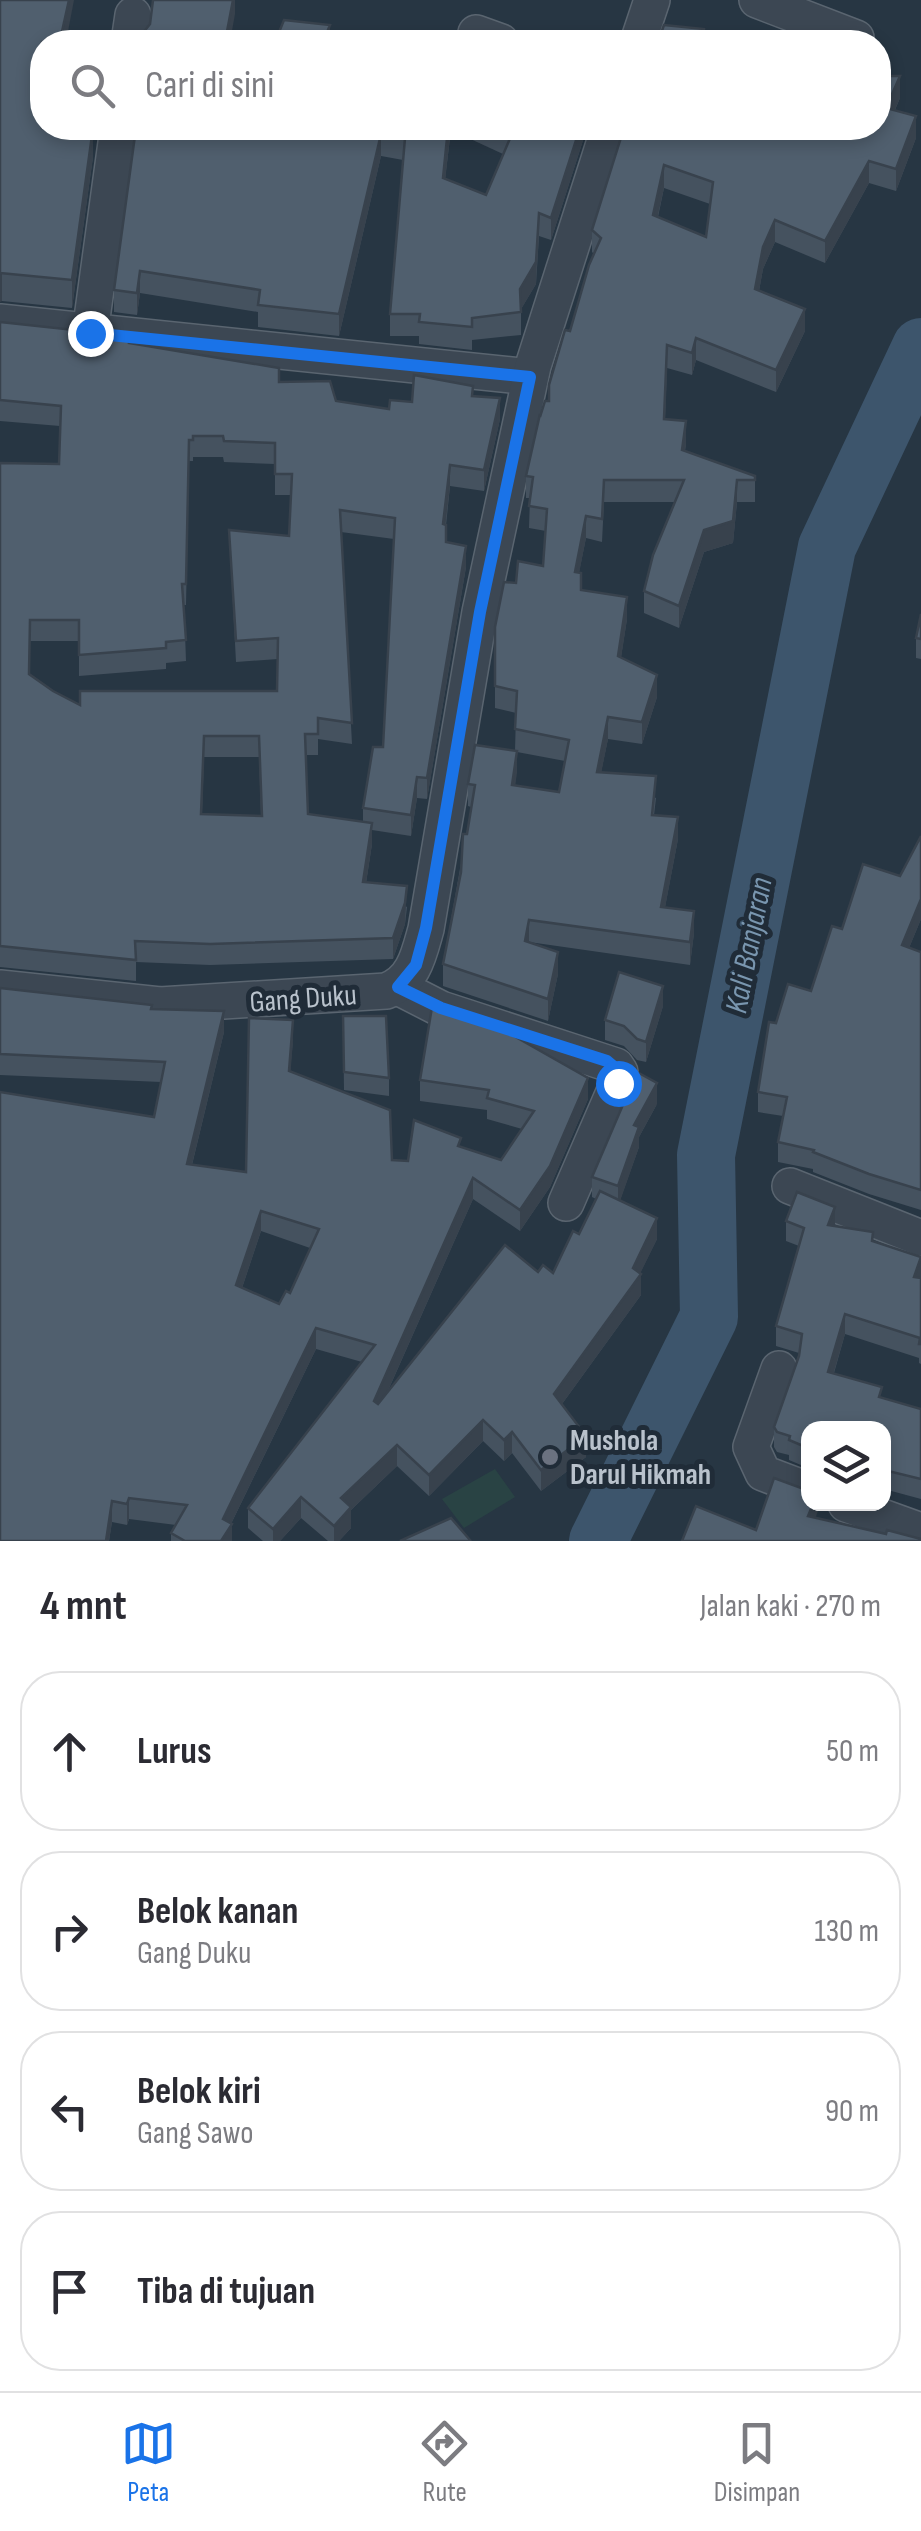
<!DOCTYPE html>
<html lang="id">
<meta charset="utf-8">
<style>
:root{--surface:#fff;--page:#f2f2f3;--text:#2b2b33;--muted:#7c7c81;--line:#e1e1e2;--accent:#1a73e8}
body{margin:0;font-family:"Sofia Sans Condensed",sans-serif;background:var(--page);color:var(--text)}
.controls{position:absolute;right:30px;bottom:30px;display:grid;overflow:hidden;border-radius:20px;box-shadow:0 5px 15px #0003}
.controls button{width:90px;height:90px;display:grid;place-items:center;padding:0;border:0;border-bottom:2px solid var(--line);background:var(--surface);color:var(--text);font:50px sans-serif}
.stop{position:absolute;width:30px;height:30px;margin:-22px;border:8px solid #1a73e8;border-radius:50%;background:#fff}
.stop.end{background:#1a73e8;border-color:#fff;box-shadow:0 2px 10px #0008}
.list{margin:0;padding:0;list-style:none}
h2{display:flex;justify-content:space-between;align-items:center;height:130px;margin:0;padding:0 40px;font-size:42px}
h2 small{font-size:32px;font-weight:400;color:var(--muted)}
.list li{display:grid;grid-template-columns:65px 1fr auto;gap:30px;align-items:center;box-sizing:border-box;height:160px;margin:0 20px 20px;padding:0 20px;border:2px solid var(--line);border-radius:40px}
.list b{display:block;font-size:38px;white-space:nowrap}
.list p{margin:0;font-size:32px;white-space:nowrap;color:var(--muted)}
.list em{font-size:32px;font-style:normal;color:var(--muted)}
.icon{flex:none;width:55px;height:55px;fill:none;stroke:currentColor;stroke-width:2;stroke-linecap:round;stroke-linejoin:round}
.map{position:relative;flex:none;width:921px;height:1541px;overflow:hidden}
.search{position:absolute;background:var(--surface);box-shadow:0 5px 15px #0003;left:30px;right:30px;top:30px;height:110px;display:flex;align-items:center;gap:25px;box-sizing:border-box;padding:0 35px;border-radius:40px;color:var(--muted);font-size:38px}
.sheet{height:850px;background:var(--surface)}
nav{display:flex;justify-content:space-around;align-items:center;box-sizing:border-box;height:140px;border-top:2px solid var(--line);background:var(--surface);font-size:28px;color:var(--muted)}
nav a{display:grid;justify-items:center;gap:5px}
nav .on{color:var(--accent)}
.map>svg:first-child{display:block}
.pitch{fill:#294344}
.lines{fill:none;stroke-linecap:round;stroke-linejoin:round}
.river{stroke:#3d556c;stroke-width:58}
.minor-casing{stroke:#5a6570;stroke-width:38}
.minor{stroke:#3c4753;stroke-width:35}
.wall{fill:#45525f;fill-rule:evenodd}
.shaded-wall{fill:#38424d}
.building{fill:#505f6e;stroke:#38424d;stroke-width:2.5;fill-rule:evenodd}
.route{stroke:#1a73e8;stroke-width:12}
.worship-dot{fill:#6b7280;stroke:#202c38;stroke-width:4}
.labels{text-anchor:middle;stroke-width:10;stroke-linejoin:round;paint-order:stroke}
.street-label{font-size:30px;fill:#b9c2cc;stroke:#202c38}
.poi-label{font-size:30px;font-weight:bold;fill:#b9c2cc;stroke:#202c38;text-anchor:start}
.water-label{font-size:32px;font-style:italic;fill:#7996af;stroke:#202c38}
</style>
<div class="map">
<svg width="921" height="1541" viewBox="0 0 921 1541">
<rect width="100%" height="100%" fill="#273643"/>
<path class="pitch" d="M495 1469 515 1497 464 1528 442 1499Z"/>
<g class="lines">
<path class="river" d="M598 1541 709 1317 706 1155 827 547 921 347"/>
<g class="minor-casing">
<g id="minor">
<path d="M757 0 856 38"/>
<path d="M476 33 501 42"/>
<path d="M129 42 133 15"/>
<path d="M638 42 652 0"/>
<path d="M0 322 530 377"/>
<path d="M90 333 118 128"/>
<path d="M398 987 441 1009 616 1066 620 1072 618 1083 566 1203"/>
<path d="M0 988 160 1005 386 991C414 981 419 954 426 929L480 612 533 366 609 128"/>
<path d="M790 1186 921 1238"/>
<path d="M779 1369 751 1447 763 1473 808 1490"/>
<path d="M846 1504 921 1531"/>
</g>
</g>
<use href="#minor" class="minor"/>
</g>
<g class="wall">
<path d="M0 0 66 40 42 128 93 157 72 308 2 301Z"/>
<path d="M900 98 895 110 916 138 896 191 869 183 825 263 775 242 763 269 759 291 805 331 776 392 696 360 692 375 667 368 665 419 686 443 685 451 755 476V502H737L733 543 704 552 679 628 644 613V591L675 502H604L602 542 586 538 579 572 581 590 627 619 621 657 657 697 642 744 608 739 601 772 656 798 654 815 678 839 665 907 694 933 690 965 529 942 558 974 548 1021 443 986V964L471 807 468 806V784L515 751 516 713 495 708V627L516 583 543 566 546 531 529 528 530 498H526V476L540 417 549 401 594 254 592 252V230L624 128ZM664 188 710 204 706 237 658 217ZM517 752 565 761 559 792 515 786Z"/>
<path d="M297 128H587L551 240 539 236 536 284 521 309V335L472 340V350L419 344V336H390V314L403 160 381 156 339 336 258 327V312L140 293 137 315 114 312V290L297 136ZM451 130 503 154 486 195 445 179Z"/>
<path d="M0 322 130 343 279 382 336 401 389 409 412 402 473 396 500 419 484 491 450 486 446 525V542L466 567 427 799 417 798 411 836 372 830V844L366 883 407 907 405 924 393 959 210 965 136 962V981L0 967V463L59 464 60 426 0 421ZM193 457H223L224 462 275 464V495H291L289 536 229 530 236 662 278 659 277 691 80 705 53 691 29 675 30 641H79V676L166 669V663L186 661 184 605H186L189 461H193ZM341 532 394 539 383 747 363 808V822L308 814 306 755H318V739L352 744ZM204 757H259L261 816 202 814Z"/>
<path d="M921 614V659L916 658V638Z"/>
<path d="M921 836V919L909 948 921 952V1210L869 1194 813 1172V1169L778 1162V1142L783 1116 758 1112V1092L776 1023 811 991 842 929 900 876Z"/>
<path d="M0 988 152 1009 224 1032 192 1165 246 1172 293 1041 290 1071 392 1160 408 1161 461 1147 501 1160 522 1129 487 1119V1110L420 1101V1080L588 1099 550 1187 520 1231 473 1199 387 1393 538 1272 553 1273 579 1234 596 1199 592 1197V1177L657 1104 639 1137V1147L620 1200 657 1239 640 1273 641 1295 562 1404 586 1457 541 1491 512 1453 504 1461 483 1441 429 1496 397 1466 351 1510V1528L339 1541H328L301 1518 280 1541H263L248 1528V1508L362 1362 316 1349 231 1524 232 1541H171V1533L176 1525 129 1519 127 1525 112 1522 109 1541H0L154 1117 161 1082 0 1075ZM261 1231 310 1248 290 1293 279 1304 242 1288Z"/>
<path d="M663 1006 646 1062 637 1060 624 1046 605 1040V1020Z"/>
<path d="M343 1016 389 1078V1096L344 1090Z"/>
<path d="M786 1221 835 1226 873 1242 921 1278V1364L919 1363V1358L845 1334 834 1373 882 1398 921 1409V1499L884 1489V1428H808V1468L789 1460V1455L777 1452 774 1447V1427L799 1353 776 1346V1326L799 1246 786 1241Z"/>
</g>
<g class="shaded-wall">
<path d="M69 0H74L66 42H61Z"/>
<path d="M233 0H235V14L230 42H225Z"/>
<path d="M330 25V42H323Z"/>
<path d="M900 76V98L886 130V108Z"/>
<path d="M916 116V138L896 191V169Z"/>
<path d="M93 128V157L72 308V280Z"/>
<path d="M448 128H451L443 200V178Z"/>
<path d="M580 128H587L551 240V218Z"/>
<path d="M381 134V156L339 336V314Z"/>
<path d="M869 161V183L825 263V241Z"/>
<path d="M664 165V188L653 237V215Z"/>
<path d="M539 213 536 284 520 311V289Z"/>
<path d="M775 220V242L763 269 755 312V289L763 247Z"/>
<path d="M140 271V293L137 315V293Z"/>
<path d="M0 273H2V301L0 302Z"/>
<path d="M805 309V331L776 392V370Z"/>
<path d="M696 338V360L692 375V353Z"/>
<path d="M500 398V419L484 491V470Z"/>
<path d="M686 421V443L682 472V450Z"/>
<path d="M450 465V486L443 545V524Z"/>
<path d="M737 480V502L733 543 704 552 679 628V606L704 530Z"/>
<path d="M586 516V538L575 594V572Z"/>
<path d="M466 546V567L427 799V778Z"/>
<path d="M627 597V619L618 678V656Z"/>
<path d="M657 675V697L642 744V722Z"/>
<path d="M608 717V739L597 794V772Z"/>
<path d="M517 751V773L512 807V785Z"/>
<path d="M417 777V798L411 836V815Z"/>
<path d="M678 817V839L661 929V907Z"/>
<path d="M372 823V844L363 903V882Z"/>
<path d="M407 886 405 924 393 959V938Z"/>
<path d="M921 899V919L902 965V945Z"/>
<path d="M694 911V933L690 965V942Z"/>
<path d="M529 920V942L525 941Z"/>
<path d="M558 952V974L548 1021V999Z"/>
<path d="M663 986V1006L646 1062V1042Z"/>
<path d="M224 1011V1032L187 1185V1164Z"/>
<path d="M293 1020V1041L289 1092V1071Z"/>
<path d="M588 1078V1099L550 1187 520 1231V1210Z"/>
<path d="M657 1083V1104L639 1137V1147L618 1207V1186L634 1125Z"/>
<path d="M473 1178V1199L374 1422V1401Z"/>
<path d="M835 1207V1227L828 1225Z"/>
<path d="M261 1211V1231L236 1306V1285Z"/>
<path d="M657 1218V1239L638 1278 641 1274V1295L554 1415V1394L633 1268Z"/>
<path d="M921 1257V1277L914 1297V1277Z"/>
<path d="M845 1314V1334L828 1392V1372Z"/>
<path d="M316 1328V1349L226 1534 232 1524V1541H221L223 1519Z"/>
<path d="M483 1420V1441L429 1496V1475Z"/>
<path d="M512 1432V1453L504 1461V1440Z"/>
<path d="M586 1436V1457L541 1491V1470Z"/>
<path d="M397 1445V1466L351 1510V1528L339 1541H334V1526L341 1498Z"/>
<path d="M301 1497V1518L280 1541H273V1529Z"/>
<path d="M129 1498V1519L127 1525V1504Z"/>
<path d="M112 1501V1522L109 1541H106Z"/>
<path d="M813 1504H819V1508L808 1539V1516Z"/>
</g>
<g class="building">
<path d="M0 0H69L61 36 66 37V42H42V128H93L72 280 0 273Z"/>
<path d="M153 0H233L225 42H138L139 38 150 24Z"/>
<path d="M284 20 330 25 323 42H275Z"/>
<path d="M664 25 704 29 703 42H658Z"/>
<path d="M466 33 494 42H463Z"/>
<path d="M517 33 536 42H510Z"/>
<path d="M878 76H900L886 108 916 116 896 169 869 161 825 241 775 220 763 247 755 289 805 309 776 370 696 338 692 353 667 345 664 419 686 421 682 450 755 476V480H737L733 521 704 530 679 606 644 591 653 555 684 480H604L602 519 586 516 575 572 581 573V590L627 597 618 656 657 675 642 722 608 717 597 772 656 776 652 815 678 817 661 907 694 911 690 942 529 920 525 941 558 952 548 999 443 964 461 872 463 834H467L475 785 468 784 475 745 517 751 512 785 559 792 569 740 515 729 517 691 495 686V627L504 582 516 583 518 561 543 566 547 509 529 506 533 477 526 476 540 414V417L545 401H549V385L565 330 570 331 589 265 601 238 592 230 624 128H878ZM664 165 713 182 706 237 653 215Z"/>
<path d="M136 128H267L297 136V128H448L443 178 486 195 511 136 494 128H580L551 218 539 213 536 262 520 289 521 312 472 318V327L419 322 420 314H390L405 138 381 134 339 314 258 305 260 290 140 271 137 293 114 290Z"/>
<path d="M0 322 130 336 129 343 279 368V382L330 381 336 401 389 409 390 400 412 402 414 375 473 386 472 396 500 398 484 470 450 465 443 524 446 525V542L466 546 427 778 417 777 411 815 363 808 373 747H383L395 518 340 510 352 723 318 718V734H305L308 814 372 823 363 882 407 886 405 903 393 938 210 944 135 941 136 960 0 946V463L59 464 61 406 0 400ZM193 436H223L224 441 275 443V474H292L289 536 229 530 236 641 278 638 277 691H80V705L53 691 29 674 30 620H79V655L166 648V642L186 640 182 584H186L189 440H193ZM204 736H259L262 816 201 814Z"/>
<path d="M921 614V639L916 638Z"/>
<path d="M921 836V899L902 945 921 952V1190L869 1174 813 1152 814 1150 778 1142 787 1097 758 1092 769 1022 776 1023 788 984 811 991 832 926 842 929 863 864 900 876Z"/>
<path d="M619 972 663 986 646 1042 637 1039 624 1026 605 1020Z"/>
<path d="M0 988 152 1005 151 1009 224 1011 187 1164 246 1172 249 1018 293 1020 289 1071 390 1110 392 1160 408 1161 414 1120 461 1138 458 1146 501 1160 534 1111 487 1098 489 1090 420 1080 432 1007 507 1032 588 1078 550 1166 520 1210 473 1178 374 1401 378 1404 505 1245 538 1272 543 1265 553 1273 573 1231 579 1234 600 1191 657 1218 633 1268 641 1274 554 1394 586 1436 541 1470 512 1432 504 1440 483 1420 429 1475 397 1445 341 1498 351 1507 334 1526 301 1497 273 1529 248 1508 375 1345 316 1328 223 1519 232 1524 221 1541H185L171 1533 187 1505 129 1498 127 1504 112 1501 106 1541H0V1092L154 1117 165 1062 0 1054ZM261 1211 319 1229 290 1293 286 1291 279 1304 236 1285Z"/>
<path d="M343 1016H386L389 1078 344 1072Z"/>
<path d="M637 1072 657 1083 634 1125 639 1127 618 1186 592 1177Z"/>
<path d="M797 1192 835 1207 828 1225 873 1232 872 1241 921 1257 914 1277 921 1278V1344H919L920 1338 845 1314 828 1372 882 1387 879 1397 921 1409V1479L884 1470V1428H808V1448L789 1440 790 1436 777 1432 774 1427 799 1356 802 1334 776 1326 804 1228 786 1221Z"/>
<path d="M774 1478 801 1488 808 1487V1504H813L808 1516 886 1534 887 1530 921 1539V1541H682L696 1506 756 1530Z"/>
<path d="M451 1518 470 1540 468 1541H400Z"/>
</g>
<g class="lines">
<path class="route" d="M90 333 530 377 480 612 426 928 416 965 398 987 441 1008 607 1061 620 1072 618 1083"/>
</g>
<circle class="worship-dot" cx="550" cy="1457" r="10"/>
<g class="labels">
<g class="street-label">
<text transform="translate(303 998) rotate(-4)" y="10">Gang Duku</text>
</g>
<g class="poi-label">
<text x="570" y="1450">Mushola<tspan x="570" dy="34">Darul Hikmah</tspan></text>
</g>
<g class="water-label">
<text transform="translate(748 945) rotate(-79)" y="11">Kali Banjaran</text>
</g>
</g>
</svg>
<div class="controls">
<button><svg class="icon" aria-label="layers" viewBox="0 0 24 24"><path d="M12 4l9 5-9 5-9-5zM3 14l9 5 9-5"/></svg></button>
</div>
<div class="stop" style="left:618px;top:1083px"></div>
<div class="stop end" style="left:90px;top:333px"></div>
<div class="search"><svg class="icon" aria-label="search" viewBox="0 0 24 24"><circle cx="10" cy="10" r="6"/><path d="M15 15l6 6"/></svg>Cari di sini</div>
</div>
<section class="sheet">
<h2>4 mnt<small>Jalan kaki · 270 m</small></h2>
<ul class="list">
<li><svg class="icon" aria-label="ahead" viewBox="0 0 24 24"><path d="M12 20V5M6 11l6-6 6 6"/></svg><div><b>Lurus</b></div><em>50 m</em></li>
<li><svg class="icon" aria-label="right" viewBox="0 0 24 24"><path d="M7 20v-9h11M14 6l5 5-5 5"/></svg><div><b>Belok kanan</b><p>Gang Duku</p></div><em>130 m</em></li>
<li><svg class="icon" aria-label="left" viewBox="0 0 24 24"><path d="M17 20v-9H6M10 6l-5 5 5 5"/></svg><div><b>Belok kiri</b><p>Gang Sawo</p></div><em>90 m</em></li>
<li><svg class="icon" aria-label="arrive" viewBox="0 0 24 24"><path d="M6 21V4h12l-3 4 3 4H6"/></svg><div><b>Tiba di tujuan</b></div></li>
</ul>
</section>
<nav>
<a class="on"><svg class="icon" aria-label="map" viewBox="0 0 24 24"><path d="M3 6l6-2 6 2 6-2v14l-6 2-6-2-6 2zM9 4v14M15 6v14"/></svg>Peta</a>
<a><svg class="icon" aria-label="directions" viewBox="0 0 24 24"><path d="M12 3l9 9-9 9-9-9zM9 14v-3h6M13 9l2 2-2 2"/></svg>Rute</a>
<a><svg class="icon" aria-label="saved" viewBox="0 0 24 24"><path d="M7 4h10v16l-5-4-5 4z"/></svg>Disimpan</a>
</nav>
